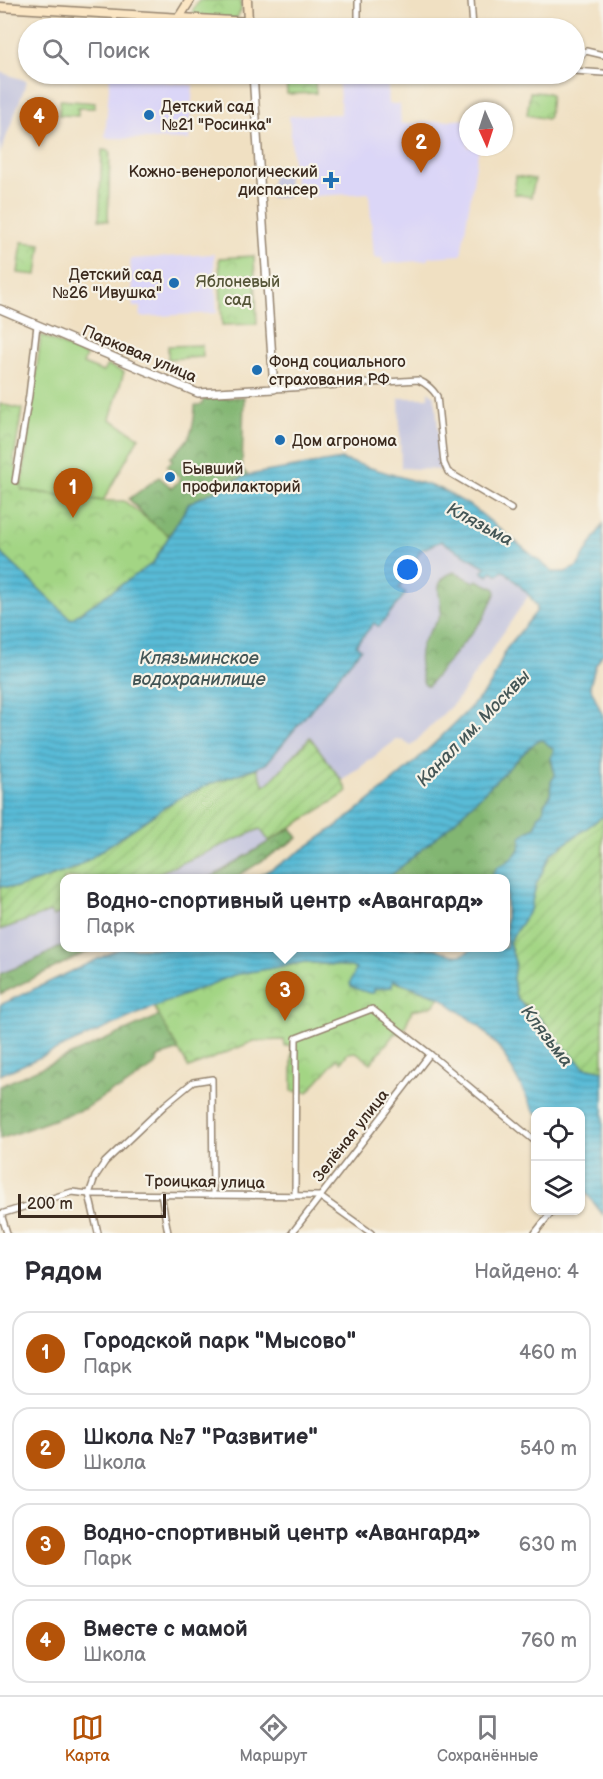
<!DOCTYPE html>
<html lang="ru">
<meta charset="utf-8">
<style>
:root{--surface:#fff;--page:#f2f2f3;--text:#2b2b33;--muted:#7c7c81;--line:#e1e1e2;--accent:#b45309}
body{margin:0;font-family:"Balsamiq Sans",sans-serif;background:var(--page);color:var(--text)}
.controls{position:absolute;right:18px;bottom:18px;display:grid;overflow:hidden;border-radius:12px;box-shadow:0 2px 4px #0004}
.controls button{width:54px;height:54px;display:grid;place-items:center;padding:0;border:0;border-bottom:2px solid var(--line);background:var(--surface);color:var(--text);font:30px sans-serif}
.compass{position:absolute;left:459px;top:102px;width:54px;height:54px;border-radius:50%;background:var(--surface);box-shadow:0 2px 4px #0004;rotate:177deg}
.scale{position:absolute;left:18px;bottom:15px;width:148px;box-sizing:border-box;padding-left:6px;border:3px solid #3b2a1e;border-top:0;font-size:16px;line-height:21px;white-space:nowrap;color:#3b2a1e;-webkit-text-stroke:4px #f7f3e8;paint-order:stroke}
.you{position:absolute;left:408px;top:570px;width:21px;height:21px;margin:-15px;border:4px solid #fff;border-radius:50%;background:#1a73e8;box-shadow:0 0 0 9px #1a73e833}
.badge{display:grid;place-items:center;width:39px;height:39px;border-radius:50%;background:var(--accent);color:#fff;font-size:20px;font-weight:700}
.pin{position:absolute;translate:-50% -50px;filter:drop-shadow(0 2px 3px #0008)}
.pin::after{content:'';position:absolute;top:32px;width:21px;height:18px;background:inherit;clip-path:polygon(0 0,100% 0,50% 100%)}
.popup{position:absolute;left:60px;top:874px;width:450px;height:78px;box-sizing:border-box;display:grid;place-content:center;border-radius:12px;background:var(--surface);filter:drop-shadow(0 2px 4px #0005);font-size:20px;white-space:nowrap;color:var(--muted)}
.popup b{font-size:22px;color:var(--text)}
.popup::after{content:'';position:absolute;left:50%;top:100%;margin-left:-12px;border:12px solid transparent;border-top-color:var(--surface)}
.list{margin:0;padding:0;list-style:none}
h2{display:flex;justify-content:space-between;align-items:center;height:78px;margin:0;padding:0 24px;font-size:26px}
h2 small{font-size:20px;font-weight:400;color:var(--muted)}
.list li{display:grid;grid-template-columns:39px 1fr auto;gap:18px;align-items:center;box-sizing:border-box;height:84px;margin:0 12px 12px;padding:0 12px;border:2px solid var(--line);border-radius:18px}
.list b{display:block;font-size:22px;white-space:nowrap}
.list p{margin:0;font-size:20px;white-space:nowrap;color:var(--muted)}
.list em{font-size:20px;font-style:normal;color:var(--muted)}
.icon{flex:none;width:33px;height:33px;fill:none;stroke:currentColor;stroke-width:2;stroke-linecap:round;stroke-linejoin:round}
.map{position:relative;flex:none;width:603px;height:1233px;overflow:hidden}
.search{position:absolute;background:var(--surface);box-shadow:0 2px 4px #0004;left:18px;right:18px;top:18px;height:66px;display:flex;align-items:center;gap:15px;box-sizing:border-box;padding:0 21px;border-radius:33px;color:var(--muted);font-size:22px}
.sheet{height:462px;background:var(--surface)}
nav{display:flex;justify-content:space-around;align-items:center;box-sizing:border-box;height:84px;border-top:2px solid var(--line);background:var(--surface);font-size:16px;color:var(--muted)}
nav a{display:grid;justify-items:center;gap:3px}
nav .on{color:var(--accent)}
.map>svg:first-child{display:block}
.built{fill:#dbd6f7}
.industrial{fill:#c1c2dd}
.grass{fill:#a3d584;stroke:#6f8051;stroke-width:1.5}
.forest{fill:url(#forest-crowns);stroke:#5e7048;stroke-width:1.5}
.park{fill:url(#park-crowns);stroke:#6f8051;stroke-width:1.5}
.garden{fill:url(#garden-furrows);stroke:#6f8051;stroke-width:1.5}
.water{fill:url(#water-rules);stroke:#4a727a;stroke-width:1.5}
.lines{fill:none;stroke-linecap:round;stroke-linejoin:round}
.minor-casing{stroke:#968570;stroke-width:8}
.tertiary-casing{stroke:#968570;stroke-width:10}
.secondary-casing{stroke:#968570;stroke-width:11}
.minor{stroke:#fff;stroke-width:5}
.tertiary{stroke:#fff;stroke-width:7}
.secondary{stroke:#fbe6c4;stroke-width:8}
.poi-dot{fill:#1f6fb2;stroke:#f7f3e8;stroke-width:2}
.labels{text-anchor:middle;stroke-width:4.5;stroke-linejoin:round;paint-order:stroke}
.poi-label{font-size:16px;fill:#3b2a1e;stroke:#f7f3e8;text-anchor:start}
.park-label{font-size:16px;fill:#555538;stroke:#f7f3e8}
.street-label{font-size:16px;fill:#3b2a1e;stroke:#f7f3e8}
.water-label{font-size:18px;font-style:italic;fill:#445656;stroke:#f7f3e8}
</style>
<div class="map">
<svg width="603" height="1233" viewBox="0 0 603 1233">
<defs>
<pattern id="forest-crowns" width="20" height="18" patternUnits="userSpaceOnUse" patternTransform="scale(1.5)"><rect width="20" height="18" fill="#82b672"/><path d="M2 6a3 3 0 1 1 6 0M12 15a3 3 0 1 1 6 0" fill="none" stroke="#6c945d"/></pattern>
<pattern id="park-crowns" width="20" height="18" patternUnits="userSpaceOnUse" patternTransform="scale(1.5)"><rect width="20" height="18" fill="#a3d584"/><path d="M2 6a3 3 0 1 1 6 0M12 15a3 3 0 1 1 6 0" fill="none" stroke="#8db772"/></pattern>
<pattern id="garden-furrows" width="10" height="10" patternUnits="userSpaceOnUse" patternTransform="scale(1.5)"><rect width="10" height="10" fill="#a3d584"/><path d="M-1 1l2-2M0 10L10 0M9 11l2-2" fill="none" stroke="#8db772"/></pattern>
<pattern id="water-rules" width="6" height="5" patternUnits="userSpaceOnUse" patternTransform="scale(1.5)"><rect width="6" height="5" fill="#59bbd7"/><path d="M0 2.5h6" fill="none" stroke="#4b98ae"/></pattern>
</defs>
<rect width="100%" height="100%" fill="#f7f3e8"/>
<filter id="ink" filterUnits="userSpaceOnUse"><feTurbulence type="fractalNoise" baseFrequency=".0167" numOctaves="2"/><feDisplacementMap in="SourceGraphic" scale="12" xChannelSelector="R" yChannelSelector="G"/><feConvolveMatrix kernelMatrix="1 2 1 2 8 2 1 2 1" color-interpolation-filters="sRGB"/></filter>
<filter id="wash" filterUnits="userSpaceOnUse"><feTurbulence type="fractalNoise" baseFrequency=".008" numOctaves="4" result="noise"/><feDisplacementMap in="SourceGraphic" scale="24" xChannelSelector="R" yChannelSelector="G"/><feGaussianBlur stdDeviation="1.35" result="paint"/><feColorMatrix in="noise" values="0 0 0 0 0 0 0 0 0 0 0 0 0 0 0 0 0 1.4 0 .05"/><feComposite in="paint" operator="in"/></filter>
<g filter="url(#wash)">
<rect width="100%" height="100%" fill="#f0e0c2"/>
<g class="built">
<path d="M338 74H387L389 104H400L401 124 468 119V147H479L461 255 430 257 428 260 383 264 382 258H374L369 193 298 197 296 195 289 116 341 114Z"/>
<path d="M110 75 193 85 189 140 105 138Z"/>
<path d="M214 254 217 313 140 317V307H133L130 259Z"/>
</g>
<g class="industrial">
<path d="M0 72 27 81 0 154Z"/>
<path d="M287 166 289 197 270 198 269 186 272 181V167Z"/>
<path d="M428 391 434 396 436 404 441 470 401 468 399 398H428Z"/>
<path d="M441 541 486 567 488 576 492 571 506 572 529 595 457 700 411 746 402 740H396L342 781 310 738 270 782 263 786 257 768 267 764 361 649 356 645 374 623 378 627 406 593 399 589 421 550Z"/>
<path d="M261 828 269 841 210 878H147Z"/>
<path d="M51 912 53 916 64 912V945L33 961 0 974V930Z"/>
</g>
<g class="grass">
<path d="M60 100 95 103 94 108H78V116L59 115Z"/>
<path d="M41 335 86 356 83 364 103 372 107 365 124 372 110 419 139 437 103 501 21 490Z"/>
</g>
<g class="forest">
<path d="M244 397 242 469 248 475 189 503 153 563 0 532 161 533 129 499 159 477 172 488 181 478 167 466 173 460 170 458C190 440 194 433 195 406L202 404 204 399Z"/>
<path d="M454 572 474 582 477 580 494 588 496 592 483 619 428 686 424 684C419 667 416 649 427 635 431 629 437 623 440 616 445 600 427 582 454 572Z"/>
<path d="M543 740 554 749 551 759 555 775 551 782 550 796 544 804V810L538 817 536 826 521 836C523 851 510 862 497 867L491 878H388L453 823 532 745 537 741Z"/>
<path d="M291 828 298 838 235 878H210Z"/>
<path d="M64 945V948H95L0 994V974L33 961Z"/>
<path d="M225 987 177 1051 158 1057 157 1064 121 1089 112 1091 86 1108 0 1139V1086Z"/>
</g>
<g class="park">
<path d="M199 0H241V10L236 19 194 17 193 10Z"/>
<path d="M286 74H314L316 93 287 94Z"/>
<path d="M530 92 548 93 551 95 549 116 547 119 527 115Z"/>
<path d="M102 150 110 151 108 221 99 220Z"/>
<path d="M516 176 535 179 531 197 514 194Z"/>
<path d="M22 242 41 244 37 275 18 273Z"/>
<path d="M254 256 257 324 222 325 219 258Z"/>
<path d="M202 345 203 357 168 359V346Z"/>
<path d="M0 404 22 409 14 459 22 490 103 501H124L169 536 153 563 71 619 0 552Z"/>
<path d="M305 962 351 967 440 997 433 1006 412 1010 402 1034 395 1033 371 1063 356 1052 348 1053 341 1062 337 1059 308 1092 292 1091V1046H285L284 1040 254 1041 189 1068 154 1007 234 975Z"/>
</g>
<g class="garden">
<path d="M310 737 342 781 348 792 269 841 260 829 147 878H64V912L53 916 50 912 0 930V886L17 888 76 868 177 799 210 784 257 768 264 786 270 782Z"/>
<path d="M603 816V1071L584 1067 554 1037 546 1024 516 997 513 978 515 962 509 942 530 910 536 885 551 854Z"/>
</g>
<path class="water" d="M341 459 441 489 474 508 553 572H565L577 567 603 524V653L595 667 590 686 603 716V816L551 854 536 885 530 910 509 942 515 962 513 978 516 997 524 1006 539 1017 554 1037 584 1067 603 1071V1215L581 1186 580 1112 535 1113 502 1051 480 1027 440 997 393 980 392 987 374 989V993H369L351 987 350 983 356 969 351 967 305 962 234 975 149 1009 0 1075V1005L121 948H434C449 954 460 960 473 948H506V878L491 877 497 867C510 862 523 851 521 836L536 826 538 817 544 810V804L550 796 551 782 555 775 551 758 554 750 543 740 537 741 532 745 453 823 388 878H256C342 830 417 765 484 693L492 682 506 649 536 612 537 607 529 595 506 572 502 571 498 575 492 571 488 576 482 572 486 567 441 541 421 550 399 588 406 593 379 627 374 623 356 645 361 649 266 764 210 784 177 799 76 868 17 888 0 886V552L71 619 153 563 189 503 248 475Z"/>
</g>
<g filter="url(#ink)">
<g class="lines">
<g class="minor-casing">
<g id="minor">
<path d="M358 0V28"/>
<path d="M471 0 473 28"/>
<path d="M248 22 333 28"/>
<path d="M574 60 586 51 603 55"/>
<path d="M574 71 603 73"/>
<path d="M274 389 418 380C427 384 432 388 437 396L444 463 448 472 511 509"/>
<path d="M15 481 29 395 37 325"/>
<path d="M89 1194 95 1177 105 1162 165 1105 193 1082 212 1079 213 1195"/>
<path d="M89 1194 98 1233"/>
<path d="M161 1194 168 1233"/>
<path d="M295 1195 296 1038 372 1009 430 1054 536 1142"/>
<path d="M7 1233 1 1214 72 1192 89 1194 319 1196 371 1233"/>
<path d="M292 1233 430 1054"/>
<path d="M535 1233 553 1210"/>
</g>
</g>
<g class="tertiary-casing">
<path id="tertiary" d="M0 309 198 393 274 389 253 74"/>
</g>
<g class="secondary-casing">
<g id="secondary">
<path d="M0 7 248 22 247 0"/>
<path d="M178 19 190 0"/>
</g>
</g>
<use href="#minor" class="minor"/>
<use href="#tertiary" class="tertiary"/>
<use href="#secondary" class="secondary"/>
</g>
</g>
<g class="poi-dot">
<circle cx="149" cy="115" r="6"/>
<path d="M328 171h6v6h6v6h-6v6h-6v-6h-6v-6h6z"/>
<circle cx="174" cy="283" r="6"/>
<circle cx="257" cy="370" r="6"/>
<circle cx="280" cy="440" r="6"/>
<circle cx="170" cy="477" r="6"/>
</g>
<g class="labels">
<g class="poi-label">
<text x="161" y="112">Детский сад<tspan x="161" dy="18">№21 "Росинка"</tspan></text>
<text x="318" y="177" text-anchor="end">Кожно-венерологический<tspan x="318" dy="18">диспансер</tspan></text>
<text x="162" y="280" text-anchor="end">Детский сад<tspan x="162" dy="18">№26 "Ивушка"</tspan></text>
<text x="269" y="367">Фонд социального<tspan x="269" dy="18">страхования РФ</tspan></text>
<text x="292" y="446">Дом агронома</text>
<text x="182" y="474">Бывший<tspan x="182" dy="18">профилакторий</tspan></text>
</g>
<g class="park-label">
<text x="238" y="287">Яблоневый<tspan x="238" dy="18">сад</tspan></text>
</g>
<g class="street-label">
<text transform="translate(140 353) rotate(23)" y="6">Парковая улица</text>
<text transform="translate(350 1135) rotate(-52)" y="6">Зелёная улица</text>
<text transform="translate(205 1181) rotate(1)" y="6">Троицкая улица</text>
</g>
<g class="water-label">
<text transform="translate(480 524) rotate(28)" y="6">Клязьма</text>
<text x="199" y="664">Клязьминское<tspan x="199" dy="21">водохранилище</tspan></text>
<text transform="translate(473 728) rotate(-46)" y="6">Канал им. Москвы</text>
<text transform="translate(547 1036) rotate(52)" y="6">Клязьма</text>
</g>
</g>
</svg>
<div class="controls">
<button><svg class="icon" aria-label="locate" viewBox="0 0 24 24"><circle cx="12" cy="12" r="6"/><path d="M12 2v4M12 18v4M2 12h4M18 12h4"/></svg></button>
<button><svg class="icon" aria-label="layers" viewBox="0 0 24 24"><path d="M12 4l9 5-9 5-9-5zM3 14l9 5 9-5"/></svg></button>
</div>
<svg class="compass" viewBox="-18 -18 36 36"><path d="M0-13l5 13h-10z" fill="#e53935"/><path d="M0 13l5-13h-10z" fill="#7c7c81"/></svg>
<div class="scale">200 m</div>
<div class="you"></div>
<div class="pin badge" style="left:73px;top:518px">1</div>
<div class="pin badge" style="left:421px;top:173px">2</div>
<div class="pin badge" style="left:285px;top:1021px">3</div>
<div class="popup"><b>Водно-спортивный центр «Авангард»</b>Парк</div>
<div class="pin badge" style="left:39px;top:147px">4</div>
<div class="search"><svg class="icon" aria-label="search" viewBox="0 0 24 24"><circle cx="10" cy="10" r="6"/><path d="M15 15l6 6"/></svg>Поиск</div>
</div>
<section class="sheet">
<h2>Рядом<small>Найдено: 4</small></h2>
<ul class="list">
<li><span class="badge">1</span><div><b>Городской парк &quot;Мысово&quot;</b><p>Парк</p></div><em>460 m</em></li>
<li><span class="badge">2</span><div><b>Школа №7 &quot;Развитие&quot;</b><p>Школа</p></div><em>540 m</em></li>
<li><span class="badge">3</span><div><b>Водно-спортивный центр «Авангард»</b><p>Парк</p></div><em>630 m</em></li>
<li><span class="badge">4</span><div><b>Вместе с мамой</b><p>Школа</p></div><em>760 m</em></li>
</ul>
</section>
<nav>
<a class="on"><svg class="icon" aria-label="map" viewBox="0 0 24 24"><path d="M3 6l6-2 6 2 6-2v14l-6 2-6-2-6 2zM9 4v14M15 6v14"/></svg>Карта</a>
<a><svg class="icon" aria-label="directions" viewBox="0 0 24 24"><path d="M12 3l9 9-9 9-9-9zM9 14v-3h6M13 9l2 2-2 2"/></svg>Маршрут</a>
<a><svg class="icon" aria-label="saved" viewBox="0 0 24 24"><path d="M7 4h10v16l-5-4-5 4z"/></svg>Сохранённые</a>
</nav>
